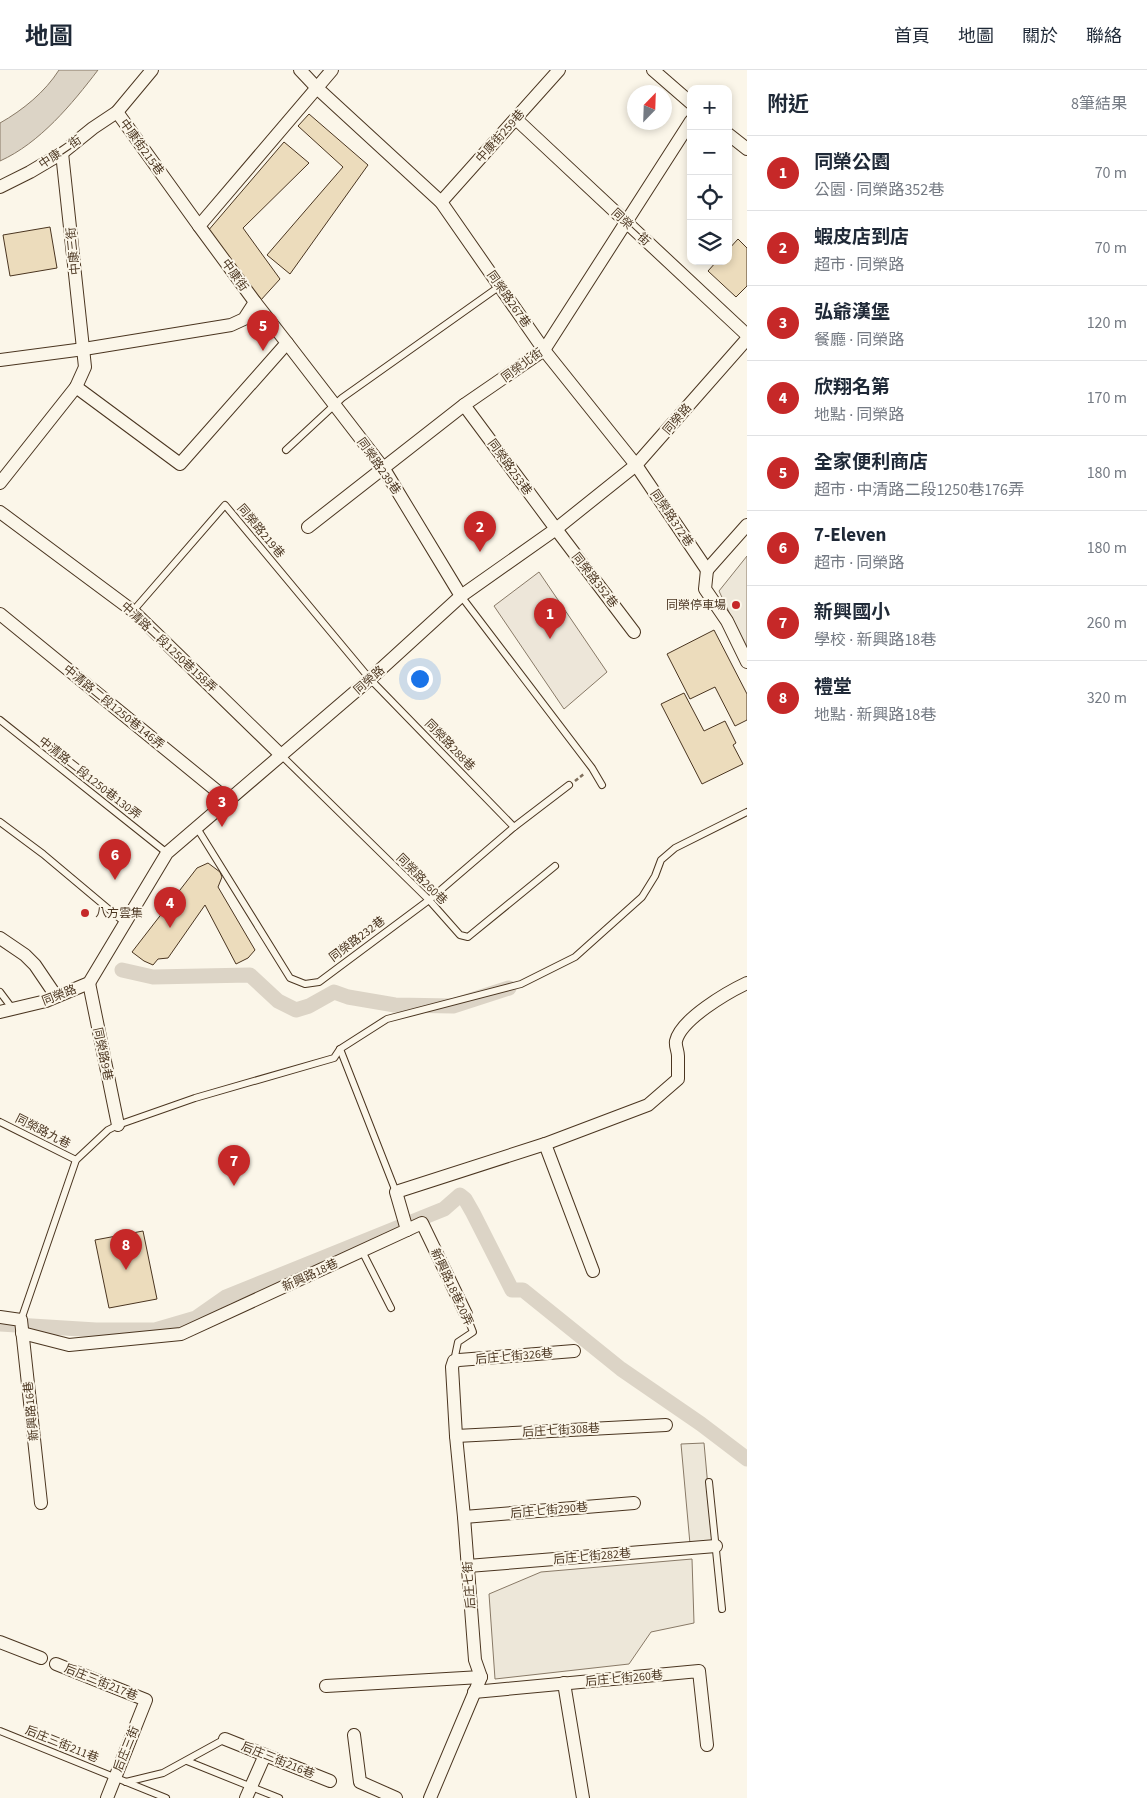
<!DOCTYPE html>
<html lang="zh-TW">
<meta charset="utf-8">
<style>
:root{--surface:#fff;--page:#f6f6f7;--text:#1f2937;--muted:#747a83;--line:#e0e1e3;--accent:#c62828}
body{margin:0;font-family:"Source Sans 3","Noto Sans TC",sans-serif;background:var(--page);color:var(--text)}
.controls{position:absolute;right:15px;top:15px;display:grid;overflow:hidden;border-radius:10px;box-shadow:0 2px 8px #0003}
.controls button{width:45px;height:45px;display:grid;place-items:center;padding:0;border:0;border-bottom:1px solid var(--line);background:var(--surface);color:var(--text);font:25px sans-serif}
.compass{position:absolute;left:627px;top:15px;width:45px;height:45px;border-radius:50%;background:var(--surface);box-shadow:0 2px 8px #0003;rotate:23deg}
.you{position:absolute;left:419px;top:608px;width:18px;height:18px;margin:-12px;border:4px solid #fff;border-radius:50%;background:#1a73e8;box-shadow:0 0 0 8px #1a73e833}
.badge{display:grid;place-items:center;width:32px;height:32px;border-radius:50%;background:var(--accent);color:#fff;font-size:16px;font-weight:700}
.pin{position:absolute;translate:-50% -41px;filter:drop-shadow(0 1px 2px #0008)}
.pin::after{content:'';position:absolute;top:26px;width:18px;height:15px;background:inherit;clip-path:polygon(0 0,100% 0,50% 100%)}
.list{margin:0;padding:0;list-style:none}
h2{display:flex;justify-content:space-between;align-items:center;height:65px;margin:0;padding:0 20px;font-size:21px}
h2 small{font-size:16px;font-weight:400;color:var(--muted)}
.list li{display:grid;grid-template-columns:32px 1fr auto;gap:15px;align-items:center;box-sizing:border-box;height:75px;padding:0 20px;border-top:1px solid var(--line)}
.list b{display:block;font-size:19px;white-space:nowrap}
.list p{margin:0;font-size:16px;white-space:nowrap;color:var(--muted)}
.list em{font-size:16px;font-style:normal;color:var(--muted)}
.icon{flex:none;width:28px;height:28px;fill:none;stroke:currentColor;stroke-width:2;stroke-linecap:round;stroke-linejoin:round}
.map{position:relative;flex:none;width:747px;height:1728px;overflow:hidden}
header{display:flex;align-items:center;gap:30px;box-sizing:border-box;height:70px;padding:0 25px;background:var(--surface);border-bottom:1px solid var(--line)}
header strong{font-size:24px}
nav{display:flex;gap:28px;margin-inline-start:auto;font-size:18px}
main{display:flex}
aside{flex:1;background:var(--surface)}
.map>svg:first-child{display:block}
.green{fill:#ede6d9;stroke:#887966}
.parking{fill:#ede7d9;stroke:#887966}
.water{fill:#dcd4c6;stroke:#887966}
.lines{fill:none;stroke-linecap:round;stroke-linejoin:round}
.canal{stroke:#dcd4c6;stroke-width:15}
.building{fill:#ecdcbc;stroke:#4a3520}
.service-casing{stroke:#4a3520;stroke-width:8}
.minor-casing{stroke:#4a3520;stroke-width:14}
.path{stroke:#7f6f5c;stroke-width:2.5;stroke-dasharray:4 2.5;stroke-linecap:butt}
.service{stroke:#fbf6e9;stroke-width:6}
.minor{stroke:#fbf6e9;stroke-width:12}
.poi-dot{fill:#c62828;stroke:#fbf6e9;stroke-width:2}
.labels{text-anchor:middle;stroke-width:4;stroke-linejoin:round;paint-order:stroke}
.street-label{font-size:12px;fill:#4a3520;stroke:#fbf6e9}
.poi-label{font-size:12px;fill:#4a3520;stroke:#fbf6e9;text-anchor:end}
</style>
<header>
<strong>地圖</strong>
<nav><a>首頁</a><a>地圖</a><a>關於</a><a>聯絡</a></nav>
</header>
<main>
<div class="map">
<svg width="747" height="1728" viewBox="0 0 747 1728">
<rect width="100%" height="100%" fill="#fbf6e9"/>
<path class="green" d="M539 502 607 602 564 639 494 536Z"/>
<g class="parking">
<path d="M747 486V580L719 521Z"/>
<path d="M704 1373 713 1472 690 1474 681 1374Z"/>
<path d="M692 1489 694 1553 651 1562 629 1594 495 1609 489 1524 541 1502Z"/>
</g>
<path class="water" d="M59 0H98C72 34 40 73 0 91V53C23 40 45 22 59 0Z"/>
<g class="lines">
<g class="canal">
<path d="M122 900 153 907 250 905 278 931 296 940 309 936 334 922 348 927 395 935 453 936 509 918"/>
<path d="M0 1254 96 1260H155L196 1248 226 1227 444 1139 460 1125 465 1129 473 1143 512 1220H523L621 1299 701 1354 747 1389"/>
</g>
</g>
<g class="building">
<path d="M309 44 368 95 290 204 267 185 343 97 298 56Z"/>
<path d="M284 72 309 93 243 158 280 209 260 231 207 162Z"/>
<path d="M50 157 57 198 10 206 3 165Z"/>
<path d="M738 169 747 178V216L736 227 708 201 717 191H728V180Z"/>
<path d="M714 560 747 624V650L735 656 715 617 690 629 667 584Z"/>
<path d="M684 623 704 661 725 651 736 673 733 675 743 694 702 714 661 634Z"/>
<path d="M208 793 220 802 222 807 218 817 255 880 248 888 236 894 205 835 168 888 158 889 153 895 144 891 132 882 197 798Z"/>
<path d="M143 1161 157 1229 109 1238 95 1170Z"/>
</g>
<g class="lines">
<g class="service-casing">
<g id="service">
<path d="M286 380 342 328 500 216"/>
<path d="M461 526 592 698 602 715"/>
<path d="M133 541 225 435 370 609 514 757"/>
<path d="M0 650 167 783"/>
<path d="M281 685 429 830 460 865 468 867 555 796"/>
<path d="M0 752 43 784 124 852"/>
<path d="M197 758 290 908 305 914 319 912 429 830 514 757 569 715"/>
<path d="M0 922 12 938"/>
<path d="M340 979 396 1122"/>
<path d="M0 1052 76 1090"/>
<path d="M362 1181 391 1238"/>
<path d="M21 1250 76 1090 108 1060 118 1055 195 1028 334 988 340 979 387 949 521 914 575 887 642 827 655 806 661 790 675 778 747 742"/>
<path d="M454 1291 458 1272 473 1262 466 1244"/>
<path d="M709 1412 722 1539"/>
<path d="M0 1661 166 1728"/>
<path d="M187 1691 279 1728"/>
<path d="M126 1712 163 1703 225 1669"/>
</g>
</g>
<g class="minor-casing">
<g id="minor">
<path d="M300 0 317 18 441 132 544 280 636 395 707 500"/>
<path d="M653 0 691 33"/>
<path d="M117 42 199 156"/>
<path d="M516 49 747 265"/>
<path d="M728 64 747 79"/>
<path d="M0 117 30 102 62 83 93 58 117 42 152 0"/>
<path d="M441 132 559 0"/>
<path d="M287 273 384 399 461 526"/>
<path d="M0 290 84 279 231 255 244 249 255 232 199 156 332 0"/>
<path d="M76 317 180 394 287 273 255 232"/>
<path d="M464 335 556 459 634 562"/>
<path d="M0 413 76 317 85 297 62 83"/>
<path d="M0 442 133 541 281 685"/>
<path d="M308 457 464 335 544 280 691 51"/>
<path d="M707 500 705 519 727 551 747 592"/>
<path d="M707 500 747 455"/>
<path d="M0 544 228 730"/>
<path d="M0 868 25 885 35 895 56 926"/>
<path d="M89 913 118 1055"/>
<path d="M0 942 46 931 89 913 167 783 370 609 461 526 556 459 636 395 747 269"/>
<path d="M545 1074 593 1201"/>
<path d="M407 1160 422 1153 466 1244"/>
<path d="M0 1247 21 1250 41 1433"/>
<path d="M22 1263 69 1275 181 1264 407 1160 396 1122 545 1074 648 1035 678 1009C678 1002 678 994 678 986 678 981 675 976 676 971 681 949 728 922 747 913"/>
<path d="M456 1366 666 1355"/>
<path d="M464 1447 634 1433"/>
<path d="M468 1496 716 1476"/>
<path d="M0 1572 41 1588"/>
<path d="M56 1594 146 1630 107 1728"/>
<path d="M564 1613 583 1728"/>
<path d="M326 1616 481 1607"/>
<path d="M474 1622 699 1601 707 1675"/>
<path d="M354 1665 360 1712 396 1728"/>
<path d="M225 1669 330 1711"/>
<path d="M246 1728 265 1685"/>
<path d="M430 1728 481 1607 475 1590 464 1447 456 1366 452 1297 454 1291 459 1290 574 1281"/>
</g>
</g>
<path class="path" d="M575 711 585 703"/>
<use href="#service" class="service"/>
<use href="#minor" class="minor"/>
</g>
<g class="poi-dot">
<circle cx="736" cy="535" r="5"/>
<circle cx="85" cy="843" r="5"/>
</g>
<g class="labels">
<g class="street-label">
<text transform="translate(500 66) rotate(-48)" y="4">中康街259巷</text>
<text transform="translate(142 77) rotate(54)" y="4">中康街215巷</text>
<text transform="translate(60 82) rotate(-34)" y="4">中康二街</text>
<text transform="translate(631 157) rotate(43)" y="4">同榮一街</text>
<text transform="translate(73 181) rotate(-96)" y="4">中康三街</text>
<text transform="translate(235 205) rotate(54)" y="4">中康街</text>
<text transform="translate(509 229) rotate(55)" y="4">同榮路267巷</text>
<text transform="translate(522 295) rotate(-36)" y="4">同榮北街</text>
<text transform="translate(677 349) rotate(-49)" y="4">同榮路</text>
<text transform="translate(379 396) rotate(55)" y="4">同榮路239巷</text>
<text transform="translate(510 397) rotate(54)" y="4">同榮路253巷</text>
<text transform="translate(672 448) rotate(56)" y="4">同榮路372巷</text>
<text transform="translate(261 461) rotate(50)" y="4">同榮路219巷</text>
<text transform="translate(595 510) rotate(52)" y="4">同榮路352巷</text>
<text transform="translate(169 577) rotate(43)" y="4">中清路二段1250巷158弄</text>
<text transform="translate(369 610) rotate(-41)" y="4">同榮路</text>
<text transform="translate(114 637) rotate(39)" y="4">中清路二段1250巷146弄</text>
<text transform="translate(450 675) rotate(46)" y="4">同榮路288巷</text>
<text transform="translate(90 708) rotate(38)" y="4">中清路二段1250巷130弄</text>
<text transform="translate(422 809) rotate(45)" y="4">同榮路260巷</text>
<text transform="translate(357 869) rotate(-37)" y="4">同榮路232巷</text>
<text transform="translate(59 925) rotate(-21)" y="4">同榮路</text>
<text transform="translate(103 984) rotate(78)" y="4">同榮路9巷</text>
<text transform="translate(43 1061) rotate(27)" y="4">同榮路九巷</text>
<text transform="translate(310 1205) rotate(-25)" y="4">新興路18巷</text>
<text transform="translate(452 1217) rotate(65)" y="4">新興路18巷20弄</text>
<text transform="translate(514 1286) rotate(-5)" y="4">后庄七街326巷</text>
<text transform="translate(31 1341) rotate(-96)" y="4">新興路16巷</text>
<text transform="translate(561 1360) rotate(-3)" y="4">后庄七街308巷</text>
<text transform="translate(549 1440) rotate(-5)" y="4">后庄七街290巷</text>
<text transform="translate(592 1486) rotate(-5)" y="4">后庄七街282巷</text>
<text transform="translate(469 1515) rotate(-94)" y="4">后庄七街</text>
<text transform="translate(624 1608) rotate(-5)" y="4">后庄七街260巷</text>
<text transform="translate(101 1612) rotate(22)" y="4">后庄三街217巷</text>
<text transform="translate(62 1674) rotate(22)" y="4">后庄三街211巷</text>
<text transform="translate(126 1679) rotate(-68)" y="4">后庄三街</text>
<text transform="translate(278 1690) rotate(22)" y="4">后庄三街216巷</text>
</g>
<g class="poi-label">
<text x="726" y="539">同榮停車場</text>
<text x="95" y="847" text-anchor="start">八方雲集</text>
</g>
</g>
</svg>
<div class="controls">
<button>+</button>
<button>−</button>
<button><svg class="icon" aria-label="locate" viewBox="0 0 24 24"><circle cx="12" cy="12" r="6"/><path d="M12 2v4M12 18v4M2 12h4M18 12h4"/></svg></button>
<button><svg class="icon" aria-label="layers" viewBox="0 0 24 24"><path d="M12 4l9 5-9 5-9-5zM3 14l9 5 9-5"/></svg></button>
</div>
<svg class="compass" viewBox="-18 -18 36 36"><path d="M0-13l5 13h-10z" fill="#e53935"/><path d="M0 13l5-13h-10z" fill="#747a83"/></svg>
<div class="you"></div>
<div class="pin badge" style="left:550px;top:569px">1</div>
<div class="pin badge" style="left:480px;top:482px">2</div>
<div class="pin badge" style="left:222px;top:757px">3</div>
<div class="pin badge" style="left:170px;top:858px">4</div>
<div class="pin badge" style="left:263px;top:281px">5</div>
<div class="pin badge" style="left:115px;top:810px">6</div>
<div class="pin badge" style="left:234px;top:1116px">7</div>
<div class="pin badge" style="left:126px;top:1200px">8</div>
</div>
<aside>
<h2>附近<small>8筆結果</small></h2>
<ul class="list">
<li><span class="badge">1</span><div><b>同榮公園</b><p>公園 · 同榮路352巷</p></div><em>70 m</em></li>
<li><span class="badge">2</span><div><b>蝦皮店到店</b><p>超市 · 同榮路</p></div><em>70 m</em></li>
<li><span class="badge">3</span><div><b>弘爺漢堡</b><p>餐廳 · 同榮路</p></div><em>120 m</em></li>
<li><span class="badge">4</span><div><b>欣翔名第</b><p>地點 · 同榮路</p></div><em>170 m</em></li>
<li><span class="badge">5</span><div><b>全家便利商店</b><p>超市 · 中清路二段1250巷176弄</p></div><em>180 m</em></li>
<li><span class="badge">6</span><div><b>7-Eleven</b><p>超市 · 同榮路</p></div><em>180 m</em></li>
<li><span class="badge">7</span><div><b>新興國小</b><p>學校 · 新興路18巷</p></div><em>260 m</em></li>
<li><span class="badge">8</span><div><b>禮堂</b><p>地點 · 新興路18巷</p></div><em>320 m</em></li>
</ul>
</aside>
</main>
